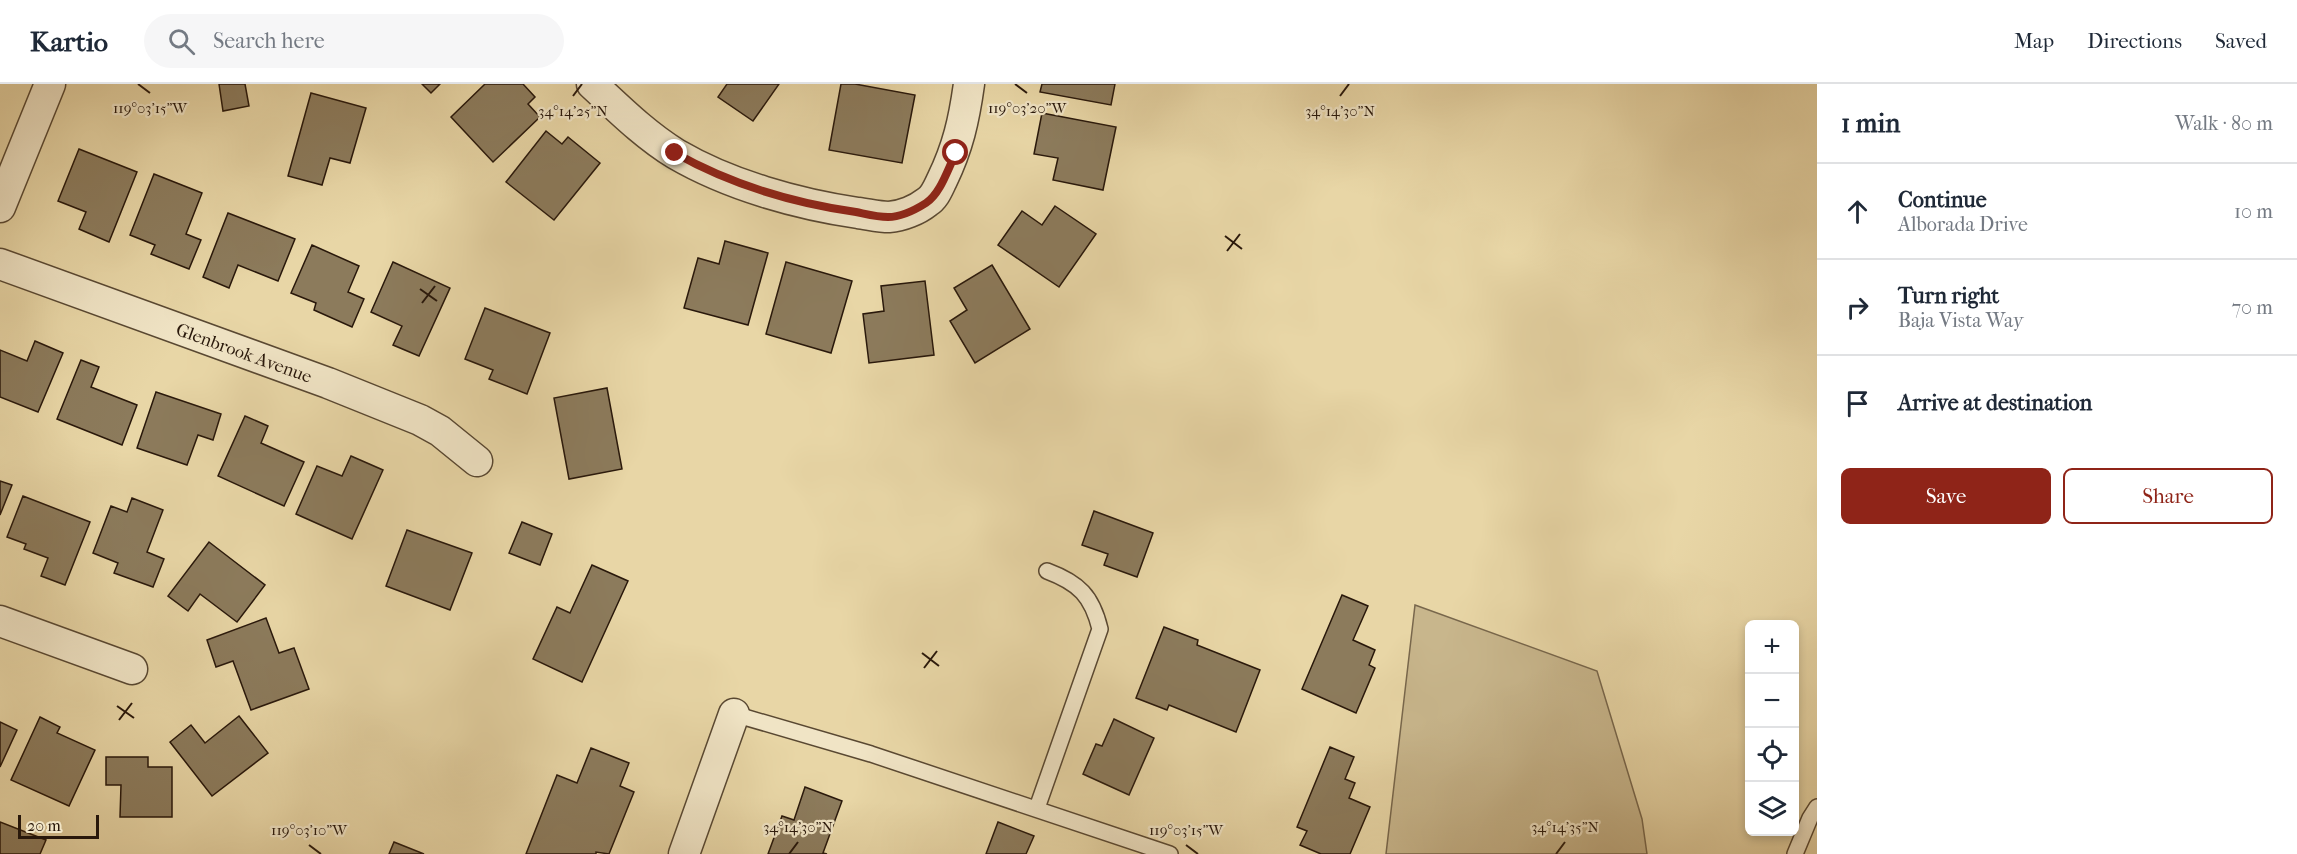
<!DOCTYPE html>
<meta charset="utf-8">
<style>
:root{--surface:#fff;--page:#f6f6f7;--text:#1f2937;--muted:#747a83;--line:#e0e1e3;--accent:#8f2418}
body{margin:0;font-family:"IM FELL French Canon",serif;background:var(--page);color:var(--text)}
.controls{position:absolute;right:18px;bottom:18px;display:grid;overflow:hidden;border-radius:9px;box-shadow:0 3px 9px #0003}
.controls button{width:54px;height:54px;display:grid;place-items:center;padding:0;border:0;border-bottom:2px solid var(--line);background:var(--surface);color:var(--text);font:30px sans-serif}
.scale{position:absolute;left:18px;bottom:15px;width:81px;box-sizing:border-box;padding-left:6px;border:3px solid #29180b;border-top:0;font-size:16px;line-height:21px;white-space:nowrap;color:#29180b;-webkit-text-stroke:4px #f0e4c5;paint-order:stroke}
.stop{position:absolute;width:18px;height:18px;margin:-14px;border:4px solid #8f2418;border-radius:50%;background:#fff}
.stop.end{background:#8f2418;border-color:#fff;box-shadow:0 2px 6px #0008}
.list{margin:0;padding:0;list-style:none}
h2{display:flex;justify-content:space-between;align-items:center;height:78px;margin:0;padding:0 24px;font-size:26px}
h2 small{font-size:20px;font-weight:400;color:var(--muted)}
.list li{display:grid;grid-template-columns:39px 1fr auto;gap:18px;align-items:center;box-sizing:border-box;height:96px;padding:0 24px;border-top:2px solid var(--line)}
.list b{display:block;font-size:22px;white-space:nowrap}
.list p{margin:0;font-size:20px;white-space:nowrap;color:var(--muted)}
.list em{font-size:20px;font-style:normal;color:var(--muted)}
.actions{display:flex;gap:12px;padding:18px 24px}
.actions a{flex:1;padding:14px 0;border:2px solid var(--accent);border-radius:9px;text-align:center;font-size:21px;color:var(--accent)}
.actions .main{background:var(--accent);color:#fff}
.icon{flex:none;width:33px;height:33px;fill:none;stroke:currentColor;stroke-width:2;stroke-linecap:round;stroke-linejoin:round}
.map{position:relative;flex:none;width:1817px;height:770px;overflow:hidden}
header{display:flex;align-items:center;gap:36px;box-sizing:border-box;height:84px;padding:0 30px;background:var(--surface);border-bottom:2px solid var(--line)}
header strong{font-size:28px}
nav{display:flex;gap:33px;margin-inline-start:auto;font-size:21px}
.search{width:420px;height:54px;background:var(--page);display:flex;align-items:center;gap:15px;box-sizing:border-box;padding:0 21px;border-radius:33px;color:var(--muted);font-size:22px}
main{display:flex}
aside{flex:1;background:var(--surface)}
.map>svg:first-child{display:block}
.green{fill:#c8b68c;stroke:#78674c;stroke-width:1.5}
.building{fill:#8c7b5c;stroke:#29180b;stroke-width:1.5}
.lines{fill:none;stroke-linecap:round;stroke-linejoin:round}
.service-casing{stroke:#594832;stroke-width:18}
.minor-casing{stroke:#594832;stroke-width:33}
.service{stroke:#f0e4c5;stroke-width:15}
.minor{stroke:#f0e4c5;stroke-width:30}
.route{stroke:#8f2418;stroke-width:8}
.ticks{fill:none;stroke:#29180b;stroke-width:2}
.labels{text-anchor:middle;stroke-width:4.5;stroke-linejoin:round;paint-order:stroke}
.street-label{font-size:18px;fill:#29180b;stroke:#f0e4c5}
.ticks-label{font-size:15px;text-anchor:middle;fill:#29180b;stroke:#f0e4c5;stroke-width:4.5;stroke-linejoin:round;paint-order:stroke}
</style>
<header>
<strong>Kartio</strong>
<div class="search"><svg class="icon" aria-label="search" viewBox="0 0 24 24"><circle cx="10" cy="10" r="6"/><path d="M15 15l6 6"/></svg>Search here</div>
<nav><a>Map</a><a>Directions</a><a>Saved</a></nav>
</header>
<main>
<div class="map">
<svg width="1817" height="770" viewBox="0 0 1817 770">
<rect width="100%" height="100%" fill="#e8d6a6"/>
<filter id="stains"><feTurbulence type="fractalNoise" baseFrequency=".00333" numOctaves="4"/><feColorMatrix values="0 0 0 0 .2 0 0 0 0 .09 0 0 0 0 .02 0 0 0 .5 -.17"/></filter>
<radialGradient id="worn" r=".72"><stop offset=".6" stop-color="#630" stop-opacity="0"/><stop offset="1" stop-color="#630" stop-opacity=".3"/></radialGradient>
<path class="green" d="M1415 521 1597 587 1642 735 1647 770H1386Z"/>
<g class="building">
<path d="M219 0H245L249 22 223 27Z"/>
<path d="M422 0H440L431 9Z"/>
<path d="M485 0H523L535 13 528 20 540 33 493 78 451 33Z"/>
<path d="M727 0H779L753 37 718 13Z"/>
<path d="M841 0H855L915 11 902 79 829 66Z"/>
<path d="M1042 0H1115L1111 21 1040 8Z"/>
<path d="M311 9 366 24 350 79 330 74 322 101 288 92Z"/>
<path d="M1042 29 1116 43 1103 106 1053 96 1058 74 1034 70Z"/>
<path d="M546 47 562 60 568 53 600 79 554 136 506 98Z"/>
<path d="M79 65 137 88 109 158 79 145 86 128 58 117Z"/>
<path d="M154 90 202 109 186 150 201 156 189 185 151 170 155 161 130 151Z"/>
<path d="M1055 122 1096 150 1059 203 998 161 1022 127 1042 141Z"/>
<path d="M228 129 295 155 278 197 238 181 229 204 203 193Z"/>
<path d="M725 157 768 169 748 241 684 224 698 174 719 180Z"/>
<path d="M312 161 359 182 348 208 364 215 352 243 314 226 316 219 291 209Z"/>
<path d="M393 178 450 204 419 272 393 261 402 242 371 228Z"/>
<path d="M786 178 852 197 831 269 766 250Z"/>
<path d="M992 181 1030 245 975 279 950 237 967 226 954 204Z"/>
<path d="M925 197 934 271 869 279 863 230 884 227 881 202Z"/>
<path d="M485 224 550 249 527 310 489 295 493 286 465 275Z"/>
<path d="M35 257 63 269 38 328 0 313V266L27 277Z"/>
<path d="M81 276 99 283 91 303 137 321 122 361 57 335Z"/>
<path d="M607 304 622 385 569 395 554 314Z"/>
<path d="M156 308 221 330 213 356 198 351 187 381 137 364Z"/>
<path d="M245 332 268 342 261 359 304 378 284 422 218 392Z"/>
<path d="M351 372 383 386 352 455 296 430 317 382 342 392Z"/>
<path d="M0 397 12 401 0 431Z"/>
<path d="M23 412 90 438 65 501 41 492 48 474 24 465 26 460 7 453Z"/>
<path d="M132 414 163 426 147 468 164 475 153 503 114 489 118 479 93 469 111 422 127 428Z"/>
<path d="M1094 427 1153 449 1137 493 1104 481 1108 470 1082 461Z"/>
<path d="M522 438 552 450 540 481 509 469Z"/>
<path d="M407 446 472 469 450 526 386 502Z"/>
<path d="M209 458 265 501 237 538 200 510 188 527 168 512Z"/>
<path d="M592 481 628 497 582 598 533 575 557 523 570 529Z"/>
<path d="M1342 511 1368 522 1353 556 1375 566 1369 581 1375 584 1356 629 1302 605Z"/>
<path d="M266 534 279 569 294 564 309 605 251 626 233 577 216 583 207 556Z"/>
<path d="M1164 543 1198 556 1197 561 1260 586 1236 648 1169 621 1167 626 1136 614Z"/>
<path d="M239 632 268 669 212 712 170 658 191 641 205 659Z"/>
<path d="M40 633 60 643 57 649 95 666 69 722 11 696Z"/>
<path d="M1114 635 1154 654 1129 711 1083 690 1096 660 1102 662Z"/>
<path d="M0 638 17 646 0 683Z"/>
<path d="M1330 663 1354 673 1345 695 1355 699 1349 714 1370 723 1350 770H1321L1300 761 1307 747 1297 743Z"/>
<path d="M591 664 629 679 620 702 634 708 609 770 596 768V770H526L557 691 577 699Z"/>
<path d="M106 673H148V683H172V733H120L121 701H106Z"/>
<path d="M805 703 842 717 823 769 827 770H768L782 732 794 736Z"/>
<path d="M0 738 46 756 40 770H0Z"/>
<path d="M998 738 1034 752 1026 770H986Z"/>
<path d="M394 758 424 770H389Z"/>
</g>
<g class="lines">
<g class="service-casing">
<g id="service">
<path d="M734 630 871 670 1170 770"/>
<path d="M1037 724 1100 545C1092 512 1079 499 1047 487"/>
<path d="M1795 770 1810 734 1817 723"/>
</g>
</g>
<g class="minor-casing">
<g id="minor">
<path d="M592 0C619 25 645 51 676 70 729 101 797 120 858 129 867 130 879 133 889 133 902 132 917 126 927 118 935 113 938 104 942 96 958 63 964 36 969 0"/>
<path d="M0 123 50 0"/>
<path d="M0 180 328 299 420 336 440 347 477 377"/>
<path d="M0 537 132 585"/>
<path d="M684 770 734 630"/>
</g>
</g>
<use href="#service" class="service"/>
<use href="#minor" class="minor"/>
</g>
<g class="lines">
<path class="route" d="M675 69C730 100 793 119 856 128 866 130 877 133 888 133 901 133 915 126 926 119 941 109 948 84 956 69"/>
</g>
<path class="ticks" d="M138 0 150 9M1015 0 1027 9M573 12 582 0M1340 12 1349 0M1225 152 1242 165M1227 167 1240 150M420 205 437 217M422 219 435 202M922 569 939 582M924 584 937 567M117 622 134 634M119 636 132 619M309 761 321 770M1186 761 1198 770M789 770 798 758M1556 770 1565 758"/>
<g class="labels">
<g class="street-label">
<text transform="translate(244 269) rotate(20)" y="6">Glenbrook Avenue</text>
</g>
</g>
<g class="ticks-label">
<text x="150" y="29">119°03'15"W</text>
<text x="1027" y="29">119°03'20"W</text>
<text x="573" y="32">34°14'25"N</text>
<text x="1340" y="32">34°14'30"N</text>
<text x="798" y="748">34°14'30"N</text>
<text x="1565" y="748">34°14'35"N</text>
<text x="309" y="751">119°03'10"W</text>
<text x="1186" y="751">119°03'15"W</text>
</g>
<rect width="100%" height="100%" filter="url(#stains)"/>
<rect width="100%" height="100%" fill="url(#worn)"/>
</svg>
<div class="controls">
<button>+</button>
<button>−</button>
<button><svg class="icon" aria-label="locate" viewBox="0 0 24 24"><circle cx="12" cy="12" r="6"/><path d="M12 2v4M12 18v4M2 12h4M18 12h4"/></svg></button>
<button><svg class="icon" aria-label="layers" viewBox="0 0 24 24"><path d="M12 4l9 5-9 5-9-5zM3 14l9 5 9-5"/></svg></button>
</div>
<div class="scale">20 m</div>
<div class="stop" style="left:956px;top:69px"></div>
<div class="stop end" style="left:675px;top:69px"></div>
</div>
<aside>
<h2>1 min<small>Walk · 80 m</small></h2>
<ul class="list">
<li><svg class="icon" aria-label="ahead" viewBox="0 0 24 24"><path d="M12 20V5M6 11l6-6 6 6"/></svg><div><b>Continue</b><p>Alborada Drive</p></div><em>10 m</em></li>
<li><svg class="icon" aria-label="right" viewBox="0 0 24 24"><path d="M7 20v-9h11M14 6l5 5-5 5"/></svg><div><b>Turn right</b><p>Baja Vista Way</p></div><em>70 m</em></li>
<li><svg class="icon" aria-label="arrive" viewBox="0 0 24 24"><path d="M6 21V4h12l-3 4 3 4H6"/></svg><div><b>Arrive at destination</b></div></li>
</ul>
<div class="actions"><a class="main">Save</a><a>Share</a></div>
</aside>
</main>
